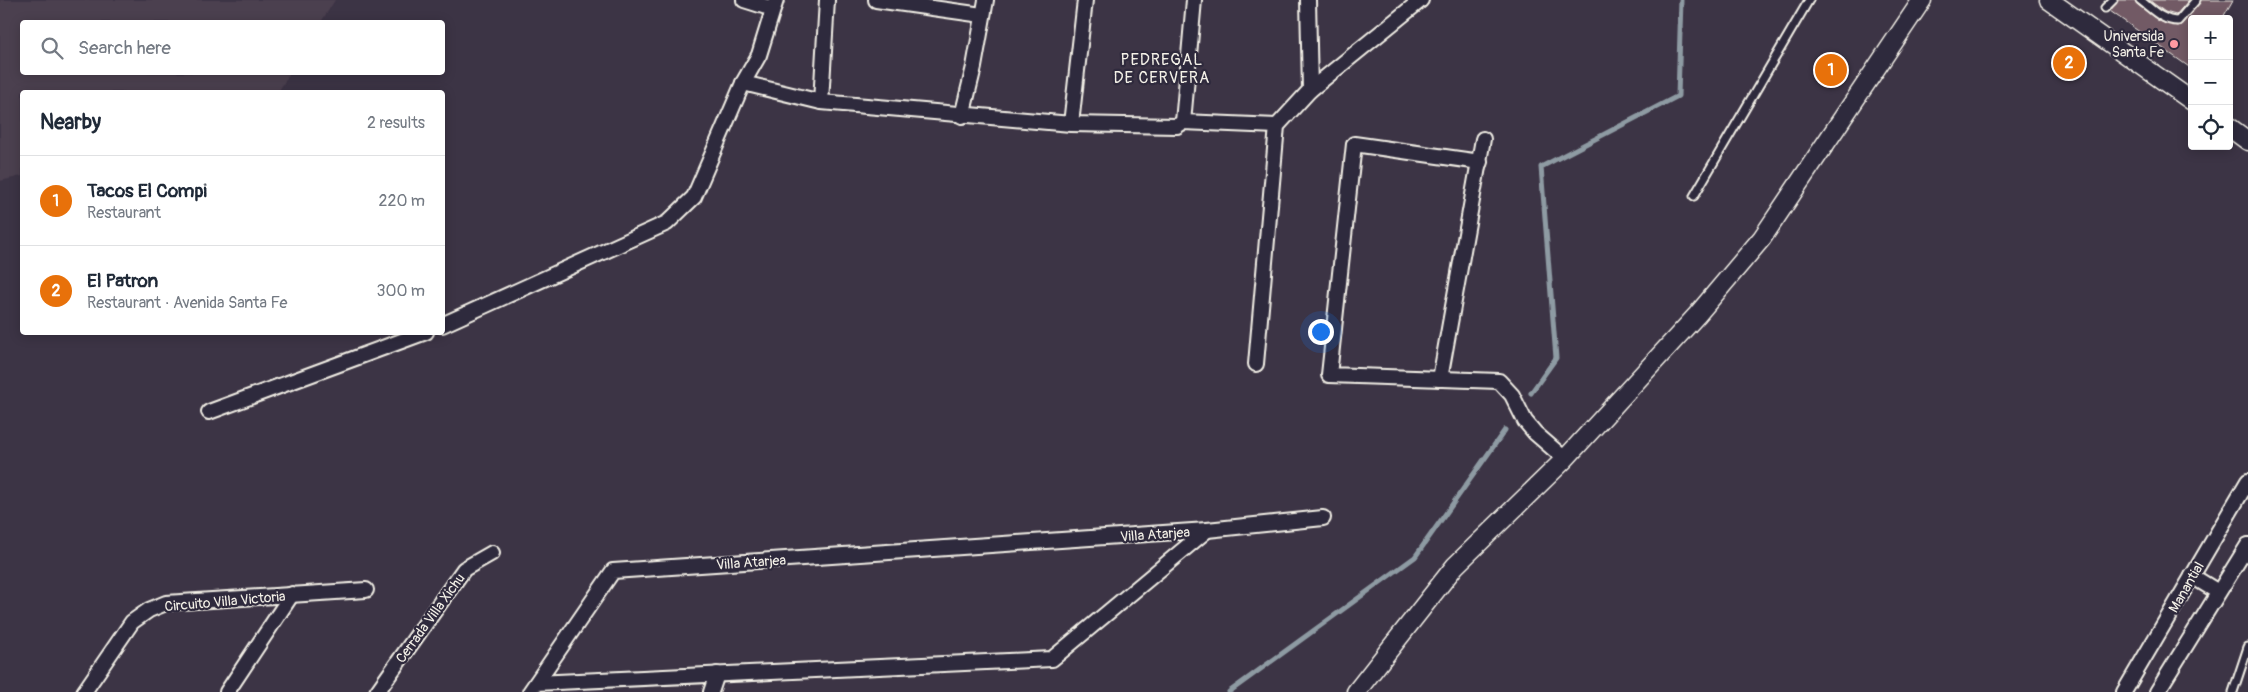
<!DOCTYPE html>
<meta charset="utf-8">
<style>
:root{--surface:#fff;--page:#f2f2f3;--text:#1f2937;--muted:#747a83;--line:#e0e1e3;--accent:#db2777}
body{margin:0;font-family:Pangolin,sans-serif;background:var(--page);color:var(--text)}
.controls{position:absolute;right:15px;top:15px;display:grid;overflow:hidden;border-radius:5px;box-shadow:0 2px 12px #0003}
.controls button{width:45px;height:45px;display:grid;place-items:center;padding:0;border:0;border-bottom:1px solid var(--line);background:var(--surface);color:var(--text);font:25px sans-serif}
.you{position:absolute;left:1320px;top:331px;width:18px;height:18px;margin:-12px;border:4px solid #fff;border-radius:50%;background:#1a73e8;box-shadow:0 0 0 8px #1a73e833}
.badge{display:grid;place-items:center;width:32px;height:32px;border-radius:50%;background:var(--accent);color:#fff;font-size:16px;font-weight:700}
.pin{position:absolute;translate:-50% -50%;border:2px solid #fff;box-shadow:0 1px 5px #0006}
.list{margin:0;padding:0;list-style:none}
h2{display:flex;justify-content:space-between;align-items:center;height:65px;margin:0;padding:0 20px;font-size:21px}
h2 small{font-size:16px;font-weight:400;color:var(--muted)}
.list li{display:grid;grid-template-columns:32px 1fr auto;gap:15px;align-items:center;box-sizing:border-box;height:90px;padding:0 20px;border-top:1px solid var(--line)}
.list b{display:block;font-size:19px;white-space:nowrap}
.list p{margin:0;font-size:16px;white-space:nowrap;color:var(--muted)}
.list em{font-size:16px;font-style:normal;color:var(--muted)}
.icon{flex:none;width:28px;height:28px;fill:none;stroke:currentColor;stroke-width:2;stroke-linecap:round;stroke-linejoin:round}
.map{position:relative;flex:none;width:2248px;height:692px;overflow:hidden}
.search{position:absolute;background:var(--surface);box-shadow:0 2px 12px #0003;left:20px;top:20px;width:425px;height:55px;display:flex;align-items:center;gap:12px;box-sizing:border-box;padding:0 18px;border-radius:5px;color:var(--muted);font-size:19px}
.panel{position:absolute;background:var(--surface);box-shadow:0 2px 12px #0003;left:20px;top:90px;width:425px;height:245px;border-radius:5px}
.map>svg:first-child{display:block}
.built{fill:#4c3f4f}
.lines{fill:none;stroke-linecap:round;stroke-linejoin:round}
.stream{stroke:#8e9ba3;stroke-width:5}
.building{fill:#725a65;stroke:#f4f1e8}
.service-casing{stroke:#f4f1e8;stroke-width:11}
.minor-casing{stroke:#f4f1e8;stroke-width:18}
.tertiary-casing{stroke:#f4f1e8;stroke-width:21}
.service{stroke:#2f2a3d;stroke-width:7}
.minor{stroke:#2f2a3d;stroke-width:14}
.tertiary{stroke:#2f2a3d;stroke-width:18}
.poi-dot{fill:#ff9aa2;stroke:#2f2a3d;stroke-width:2}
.labels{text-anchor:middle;stroke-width:4.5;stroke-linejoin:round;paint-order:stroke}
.poi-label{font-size:14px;fill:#f4f1e8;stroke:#2f2a3d;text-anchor:end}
.street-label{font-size:14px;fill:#f4f1e8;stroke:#2f2a3d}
.quarter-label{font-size:16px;letter-spacing:1px;fill:#f4f1e8;stroke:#2f2a3d}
</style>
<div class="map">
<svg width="2248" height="692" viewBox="0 0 2248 692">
<rect width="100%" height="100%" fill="#3c3445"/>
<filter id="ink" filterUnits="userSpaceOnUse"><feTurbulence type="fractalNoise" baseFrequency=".02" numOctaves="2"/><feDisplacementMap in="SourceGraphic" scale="10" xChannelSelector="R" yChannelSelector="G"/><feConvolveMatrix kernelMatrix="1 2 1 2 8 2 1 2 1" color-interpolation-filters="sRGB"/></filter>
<g filter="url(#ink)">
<path class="built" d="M0 0H335L321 22H22V72L290 73 278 92H22V176L0 181Z"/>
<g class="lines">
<g class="stream">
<path d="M1531 393 1556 358 1541 167 1678 96 1681 0"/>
<path d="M1229 692 1415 557 1505 430"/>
</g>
</g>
<g class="building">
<path d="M2118 0H2135L2137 4 2159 21 2178 26 2182 24 2201 0H2233L2222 19H2192V69L2110 11Z"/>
<path d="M2149 0H2189L2176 15 2165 12Z"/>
</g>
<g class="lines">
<g class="service-casing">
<g id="service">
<path d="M2140 0C2152 9 2162 21 2178 21L2196 0"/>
<path d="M2105 8 2113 0"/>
<path d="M1694 196 1809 0"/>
<path d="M2233 692 2248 647"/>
</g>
</g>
<g class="minor-casing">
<g id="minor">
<path d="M744 0 773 9"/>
<path d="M876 0 982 15"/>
<path d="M743 83 821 102 1071 124 1177 126 1183 122 1277 126"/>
<path d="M1310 90 1421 0"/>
<path d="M821 102 827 0"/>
<path d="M962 116 974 67 986 0"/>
<path d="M1183 122 1194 0"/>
<path d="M1071 124 1085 0"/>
<path d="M1480 162 1354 144 1329 375 1499 381 1512 395 1525 421 1535 433 1565 459"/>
<path d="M442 325 667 223 694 197 743 83 759 55 776 0"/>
<path d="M1256 364 1277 126 1310 90 1308 0"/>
<path d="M1440 379 1483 139"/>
<path d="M209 412 426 332"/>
<path d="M1207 530 1323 518"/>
<path d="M2192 576 2218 592"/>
<path d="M84 692 132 622 149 610 166 603 366 590"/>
<path d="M227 692 292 594"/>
<path d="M377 692 464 569 492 553"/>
<path d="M530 692 613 571 1207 530 1052 659 536 683"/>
<path d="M711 692 717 674"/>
<path d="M2124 692 2248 481"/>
<path d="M2157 692 2248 545"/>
</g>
</g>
<g class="tertiary-casing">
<g id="tertiary">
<path d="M2049 0 2192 101"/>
<path d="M2229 127 2248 141"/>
<path d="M1356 692 1455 566 1565 459 1697 315 1762 238 1922 0"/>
</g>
</g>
<use href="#service" class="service"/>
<use href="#minor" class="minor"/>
<use href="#tertiary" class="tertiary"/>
</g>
</g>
<circle class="poi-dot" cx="2174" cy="44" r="5"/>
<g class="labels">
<g class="poi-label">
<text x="2164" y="41">Universida<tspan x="2164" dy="16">Santa Fe</tspan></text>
</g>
<g class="street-label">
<text transform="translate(1155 534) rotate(-4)" y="5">Villa Atarjea</text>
<text transform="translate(751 562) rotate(-4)" y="5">Villa Atarjea</text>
<text transform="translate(2186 587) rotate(-60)" y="5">Manantial</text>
<text transform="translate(225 601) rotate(-5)" y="5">Circuito Villa Victoria</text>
<text transform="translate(430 618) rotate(-54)" y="5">Cerrada Villa Xichu</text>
</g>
<g class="quarter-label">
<text x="1162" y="65">PEDREGAL<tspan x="1162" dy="18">DE CERVERA</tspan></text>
</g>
</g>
</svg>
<div class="controls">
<button>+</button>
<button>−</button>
<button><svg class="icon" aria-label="locate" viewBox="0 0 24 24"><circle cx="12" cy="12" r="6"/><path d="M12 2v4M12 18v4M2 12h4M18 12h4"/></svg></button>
</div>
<div class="you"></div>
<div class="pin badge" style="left:1831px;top:70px;background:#e8710a">1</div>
<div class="pin badge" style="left:2069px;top:63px;background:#e8710a">2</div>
<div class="search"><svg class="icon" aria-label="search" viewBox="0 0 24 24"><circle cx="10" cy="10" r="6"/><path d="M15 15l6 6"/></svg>Search here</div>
<section class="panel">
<h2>Nearby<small>2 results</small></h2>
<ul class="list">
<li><span class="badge" style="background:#e8710a">1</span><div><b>Tacos El Compi</b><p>Restaurant</p></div><em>220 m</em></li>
<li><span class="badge" style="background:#e8710a">2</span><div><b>El Patron</b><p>Restaurant · Avenida Santa Fe</p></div><em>300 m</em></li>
</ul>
</section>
</div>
